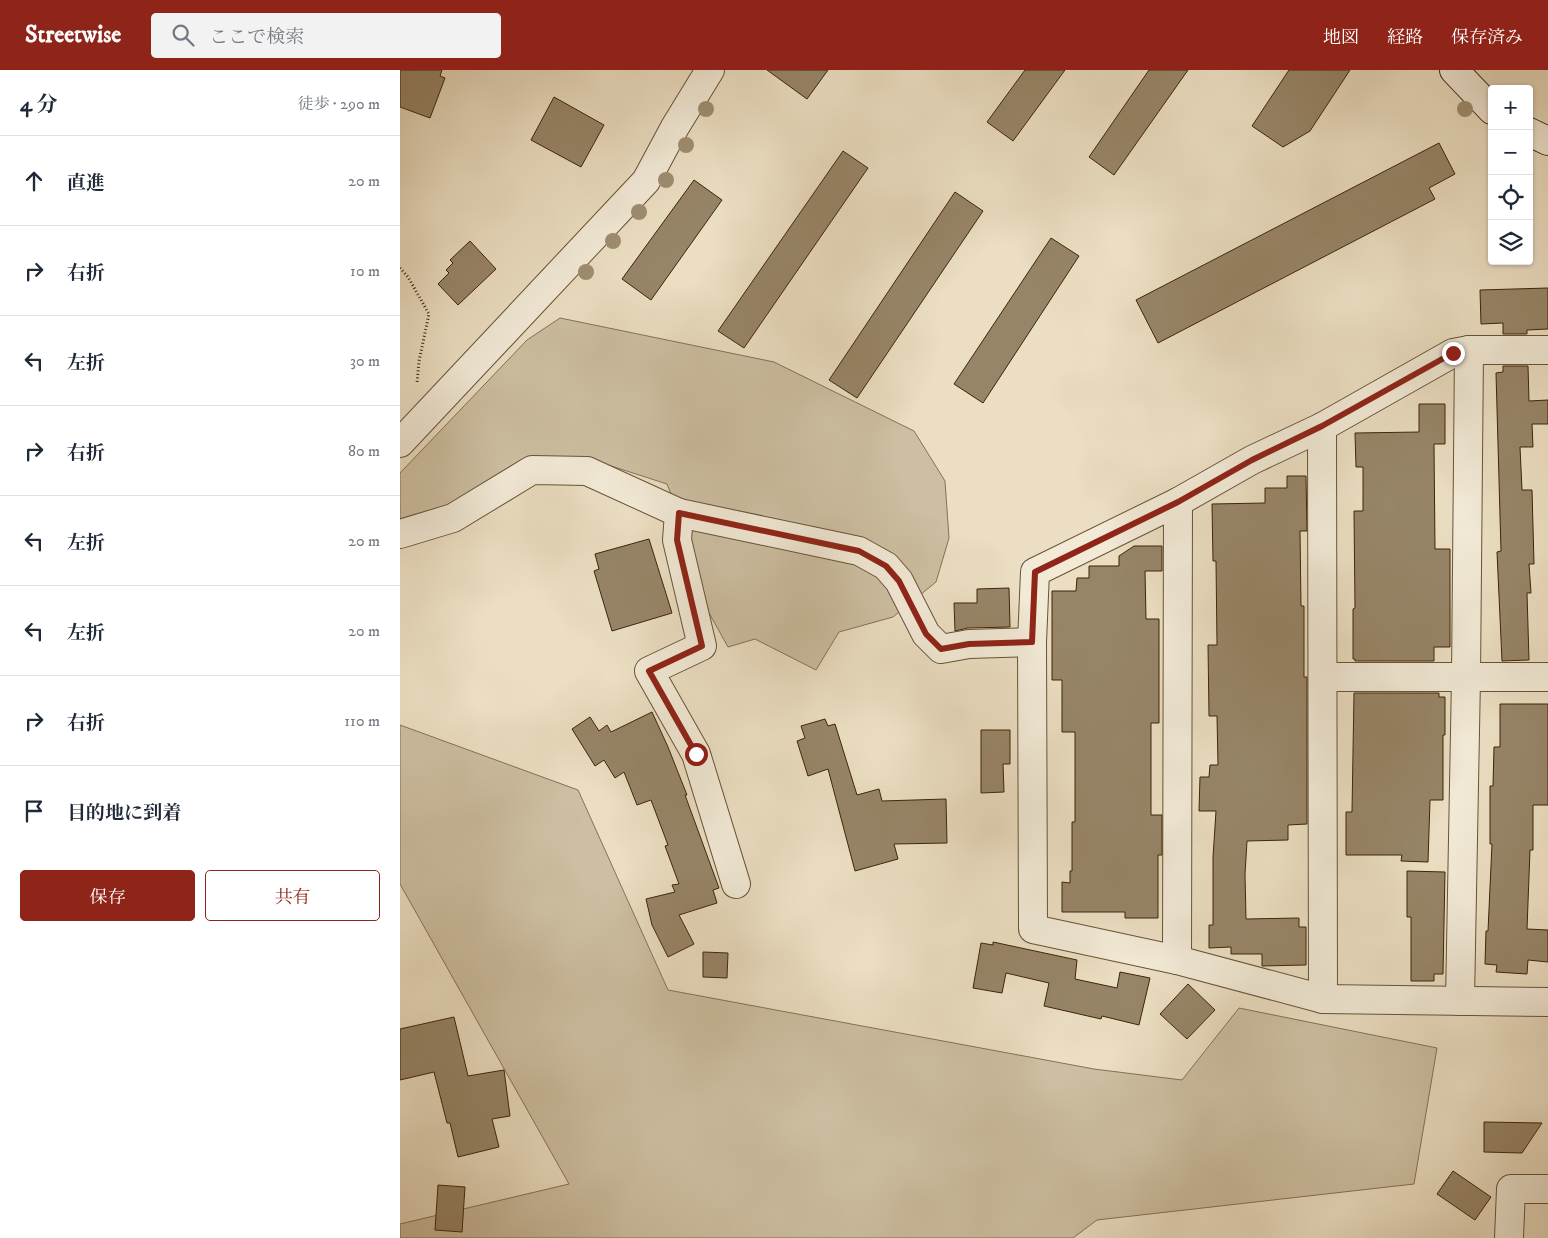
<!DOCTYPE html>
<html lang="ja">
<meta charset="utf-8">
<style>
:root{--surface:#fff;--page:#f2f2f3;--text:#1f2937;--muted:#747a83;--line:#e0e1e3;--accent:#8f2418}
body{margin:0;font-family:"IM FELL DW Pica","Noto Serif JP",serif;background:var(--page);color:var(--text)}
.controls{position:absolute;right:15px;top:15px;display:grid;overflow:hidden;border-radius:5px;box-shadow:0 1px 4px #0004}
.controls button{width:45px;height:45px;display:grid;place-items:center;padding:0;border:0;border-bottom:1px solid var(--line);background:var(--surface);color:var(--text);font:25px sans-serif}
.stop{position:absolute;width:15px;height:15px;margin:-11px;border:4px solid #8f2418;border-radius:50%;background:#fff}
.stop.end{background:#8f2418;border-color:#fff;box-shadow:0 1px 5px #0008}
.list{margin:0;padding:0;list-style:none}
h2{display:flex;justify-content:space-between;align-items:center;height:65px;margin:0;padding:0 20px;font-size:21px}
h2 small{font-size:16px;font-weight:400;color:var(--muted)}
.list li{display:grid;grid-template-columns:32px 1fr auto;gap:15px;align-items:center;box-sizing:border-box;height:90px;padding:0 20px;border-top:1px solid var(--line)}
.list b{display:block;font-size:19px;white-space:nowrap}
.list em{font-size:16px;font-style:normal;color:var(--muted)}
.actions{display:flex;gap:10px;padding:15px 20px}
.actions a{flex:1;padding:11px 0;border:1px solid var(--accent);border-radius:5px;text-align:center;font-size:18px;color:var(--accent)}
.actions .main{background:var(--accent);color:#fff}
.icon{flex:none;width:28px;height:28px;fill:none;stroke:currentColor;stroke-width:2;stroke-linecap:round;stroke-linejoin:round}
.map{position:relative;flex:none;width:1148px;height:1168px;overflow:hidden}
header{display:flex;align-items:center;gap:30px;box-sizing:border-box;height:70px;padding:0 25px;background:var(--accent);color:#fff}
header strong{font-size:24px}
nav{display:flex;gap:28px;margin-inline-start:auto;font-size:18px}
.search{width:350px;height:45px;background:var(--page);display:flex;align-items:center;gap:12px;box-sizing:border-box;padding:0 18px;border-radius:5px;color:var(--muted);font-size:19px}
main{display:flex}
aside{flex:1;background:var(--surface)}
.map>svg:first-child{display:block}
.green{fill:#cdbfa2;stroke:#847254}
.building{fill:#978568;stroke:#3c2507}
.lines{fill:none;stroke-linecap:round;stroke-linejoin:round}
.street-casing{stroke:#685336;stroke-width:30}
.secondary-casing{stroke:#3c2507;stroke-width:30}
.path{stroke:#3c2507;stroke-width:3;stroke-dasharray:1 2.5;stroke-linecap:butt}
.street{stroke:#f2ead7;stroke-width:28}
.secondary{stroke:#f2ead7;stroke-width:28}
.tree{fill:#9f8e71}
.route{stroke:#8f2418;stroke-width:6}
</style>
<header>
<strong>Streetwise</strong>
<div class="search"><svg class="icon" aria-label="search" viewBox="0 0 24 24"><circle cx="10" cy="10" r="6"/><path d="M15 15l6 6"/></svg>ここで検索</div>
<nav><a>地図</a><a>経路</a><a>保存済み</a></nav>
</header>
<main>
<aside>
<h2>4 分<small>徒歩 · 290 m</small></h2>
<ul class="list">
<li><svg class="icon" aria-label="ahead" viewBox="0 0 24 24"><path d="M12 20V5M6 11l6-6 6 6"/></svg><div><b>直進</b></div><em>20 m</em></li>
<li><svg class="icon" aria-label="right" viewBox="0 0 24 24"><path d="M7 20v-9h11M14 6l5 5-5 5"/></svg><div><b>右折</b></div><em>10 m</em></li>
<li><svg class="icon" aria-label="left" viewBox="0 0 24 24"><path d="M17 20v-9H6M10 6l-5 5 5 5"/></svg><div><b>左折</b></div><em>30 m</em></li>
<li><svg class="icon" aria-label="right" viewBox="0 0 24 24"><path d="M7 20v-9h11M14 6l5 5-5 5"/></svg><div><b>右折</b></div><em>80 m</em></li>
<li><svg class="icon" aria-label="left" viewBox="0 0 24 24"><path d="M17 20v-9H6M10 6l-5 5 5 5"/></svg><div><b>左折</b></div><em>20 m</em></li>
<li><svg class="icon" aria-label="left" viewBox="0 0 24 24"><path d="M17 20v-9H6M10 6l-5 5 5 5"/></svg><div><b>左折</b></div><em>20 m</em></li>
<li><svg class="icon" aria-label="right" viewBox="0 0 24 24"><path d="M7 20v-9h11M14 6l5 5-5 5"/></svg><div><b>右折</b></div><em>110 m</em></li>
<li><svg class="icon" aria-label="arrive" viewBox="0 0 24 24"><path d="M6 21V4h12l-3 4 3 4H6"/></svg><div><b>目的地に到着</b></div></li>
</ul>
<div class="actions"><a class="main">保存</a><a>共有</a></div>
</aside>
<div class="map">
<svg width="1148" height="1168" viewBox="0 0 1148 1168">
<rect width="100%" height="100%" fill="#ebdec2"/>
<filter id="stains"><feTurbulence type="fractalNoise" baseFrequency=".004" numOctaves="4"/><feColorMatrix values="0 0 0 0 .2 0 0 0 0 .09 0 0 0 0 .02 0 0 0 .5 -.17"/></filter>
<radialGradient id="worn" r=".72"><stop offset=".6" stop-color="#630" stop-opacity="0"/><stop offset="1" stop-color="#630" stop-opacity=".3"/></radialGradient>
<g class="green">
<path d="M160 248 374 292 514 361 545 411 549 468 536 512 493 547 439 562 416 600 355 569 328 577 294 516 277 439 267 414 205 394 138 391 51 441 0 455V403L127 270Z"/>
<path d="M0 655 178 720 268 920 694 999 782 1010 839 938 1037 978 1014 1114 697 1150 673 1168H0V1154L169 1114 0 814Z"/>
</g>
<g class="building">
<path d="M0 0H42L40 6 45 8 30 48 0 37Z"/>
<path d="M367 0H428L407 29Z"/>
<path d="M625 0H665L613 71 587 52Z"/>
<path d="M749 0H788L714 105 689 87Z"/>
<path d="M889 0H950L910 61 883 77 852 56Z"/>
<path d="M154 27 204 55 181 97 131 70Z"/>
<path d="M1039 73 1055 104 1029 118 1035 129 758 273 736 230Z"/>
<path d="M443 81 468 98 344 278 318 261Z"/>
<path d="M294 110 322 130 251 230 222 209Z"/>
<path d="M555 122 583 141 457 328 429 310Z"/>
<path d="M651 168 679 186 583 333 554 314Z"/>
<path d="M70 171 96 199 58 235 38 214 49 203 46 200 53 193 50 190Z"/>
<path d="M1148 218V259L1127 260V264H1103V253L1081 254 1080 220Z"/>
<path d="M1103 296H1128L1129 331 1148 330V354H1132L1133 377H1120L1122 420H1132L1134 494H1129L1131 523H1127L1129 590 1102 591 1097 482 1101 481 1096 303 1103 302Z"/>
<path d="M1019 334H1045V374H1034L1035 479H1050V577H1034V591H955V589H953V539L955 538 954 441H963V397H956L955 363 1019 362Z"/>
<path d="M887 406H906L907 461H900L901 536H904V607H907V754L888 755V770L847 771 845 804 846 849 899 848V857H906V895L862 896V884H831V877L809 878V855H813V787L816 741H799L800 707H809L810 695H818L817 646H809L808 575H817L816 491H813L812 434 865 433V418H887Z"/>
<path d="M249 469 272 543 212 561 194 501 199 499 195 484Z"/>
<path d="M734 476H762V501H745L746 549H759V653H751V745H762V785H758V848H725V842H662V812L670 813V801H672V752H675V662H662V610H652V521H676L677 508H689V496H719V486Z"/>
<path d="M609 518 610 557 568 558 555 561 554 533H577V519Z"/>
<path d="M954 623H1039V627H1045V665H1043V730H1030L1028 792 1001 791 1002 785H946V742H952Z"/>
<path d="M1100 634H1148V735H1133V780H1130L1127 859 1148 860V892L1128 890 1127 904 1096 902 1097 895 1085 894 1086 861H1088L1092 774H1090V716H1093L1094 677H1100Z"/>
<path d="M252 642 268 677 287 725H285L319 818 313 820 317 833 279 845 294 874 268 887 252 855 246 829 275 822 272 815 279 814 265 776 268 775 251 730 237 735 224 702 215 708 204 690 195 696 172 659 190 647 199 661 207 655 211 662Z"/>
<path d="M425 649 428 656 435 654 457 725 479 719 482 731 546 729 547 773 494 774 498 789 455 801 428 699 408 706 397 671 405 668 401 656Z"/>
<path d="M581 660H610V694H603L604 722 581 723Z"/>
<path d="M1007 801 1045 802 1043 904H1034V911H1011V847H1007Z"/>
<path d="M593 872 677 890 675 909 717 918 720 902 750 908 739 955 702 946 701 949 644 936 649 913 606 903 602 923 573 918 581 873 593 875Z"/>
<path d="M303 882 328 883 327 908 303 907Z"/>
<path d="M788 914 815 940 787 969 760 944Z"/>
<path d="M54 947 68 1006 104 1000 110 1046 92 1049 99 1077 58 1087 50 1053H47L34 1002 0 1010V959Z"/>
<path d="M1084 1052 1142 1053 1122 1083 1084 1082Z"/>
<path d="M1053 1101 1091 1127 1075 1150 1037 1124Z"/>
<path d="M38 1115 65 1117 62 1162 35 1160Z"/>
</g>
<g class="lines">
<g class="street-casing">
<g id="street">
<path d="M1148 280H1069L1053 283 922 357 852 390 778 432 635 502 632 572 633 859 777 890 923 929 1148 932"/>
<path d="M922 357 923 929"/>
<path d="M0 373 246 111 275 57 310 0"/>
<path d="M279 443 459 481 486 496 499 511 526 564 541 579 569 574 632 572"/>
<path d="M0 464 53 448 132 400 187 401 279 443 277 470 302 576 249 601 296 684 336 814"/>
<path d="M923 607H1148"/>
<path d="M777 890 778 432"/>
<path d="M1060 931 1066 607 1069 280"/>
<path d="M1109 1168 1111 1119H1148"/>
</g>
</g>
<g class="secondary-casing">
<g id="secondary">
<path d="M1054 0 1092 40"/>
<path d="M1129 62 1148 71"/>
</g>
</g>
<path class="path" d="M0 198 8 207 29 244 19 291 17 313"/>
<use href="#street" class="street"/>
<use href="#secondary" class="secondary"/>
</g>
<g class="tree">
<circle cx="306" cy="39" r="8"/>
<circle cx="1065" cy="39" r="8"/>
<circle cx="286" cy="75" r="8"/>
<circle cx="266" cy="110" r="8"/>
<circle cx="239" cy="142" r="8"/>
<circle cx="213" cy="171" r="8"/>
<circle cx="186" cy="202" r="8"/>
</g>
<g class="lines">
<path class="route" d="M296 684 249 601 302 576 277 470 279 443 459 481 486 496 499 511 526 564 541 579 569 574 632 572 635 502 778 432 852 390 922 356 1053 283"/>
</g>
<rect width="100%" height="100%" filter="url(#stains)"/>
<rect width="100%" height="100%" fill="url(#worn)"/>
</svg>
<div class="controls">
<button>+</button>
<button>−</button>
<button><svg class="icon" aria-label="locate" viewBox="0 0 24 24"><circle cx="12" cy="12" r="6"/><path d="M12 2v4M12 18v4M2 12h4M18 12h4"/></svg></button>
<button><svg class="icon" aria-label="layers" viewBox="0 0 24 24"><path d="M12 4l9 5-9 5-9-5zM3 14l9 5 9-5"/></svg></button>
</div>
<div class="stop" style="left:296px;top:684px"></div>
<div class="stop end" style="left:1053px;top:283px"></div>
</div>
</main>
